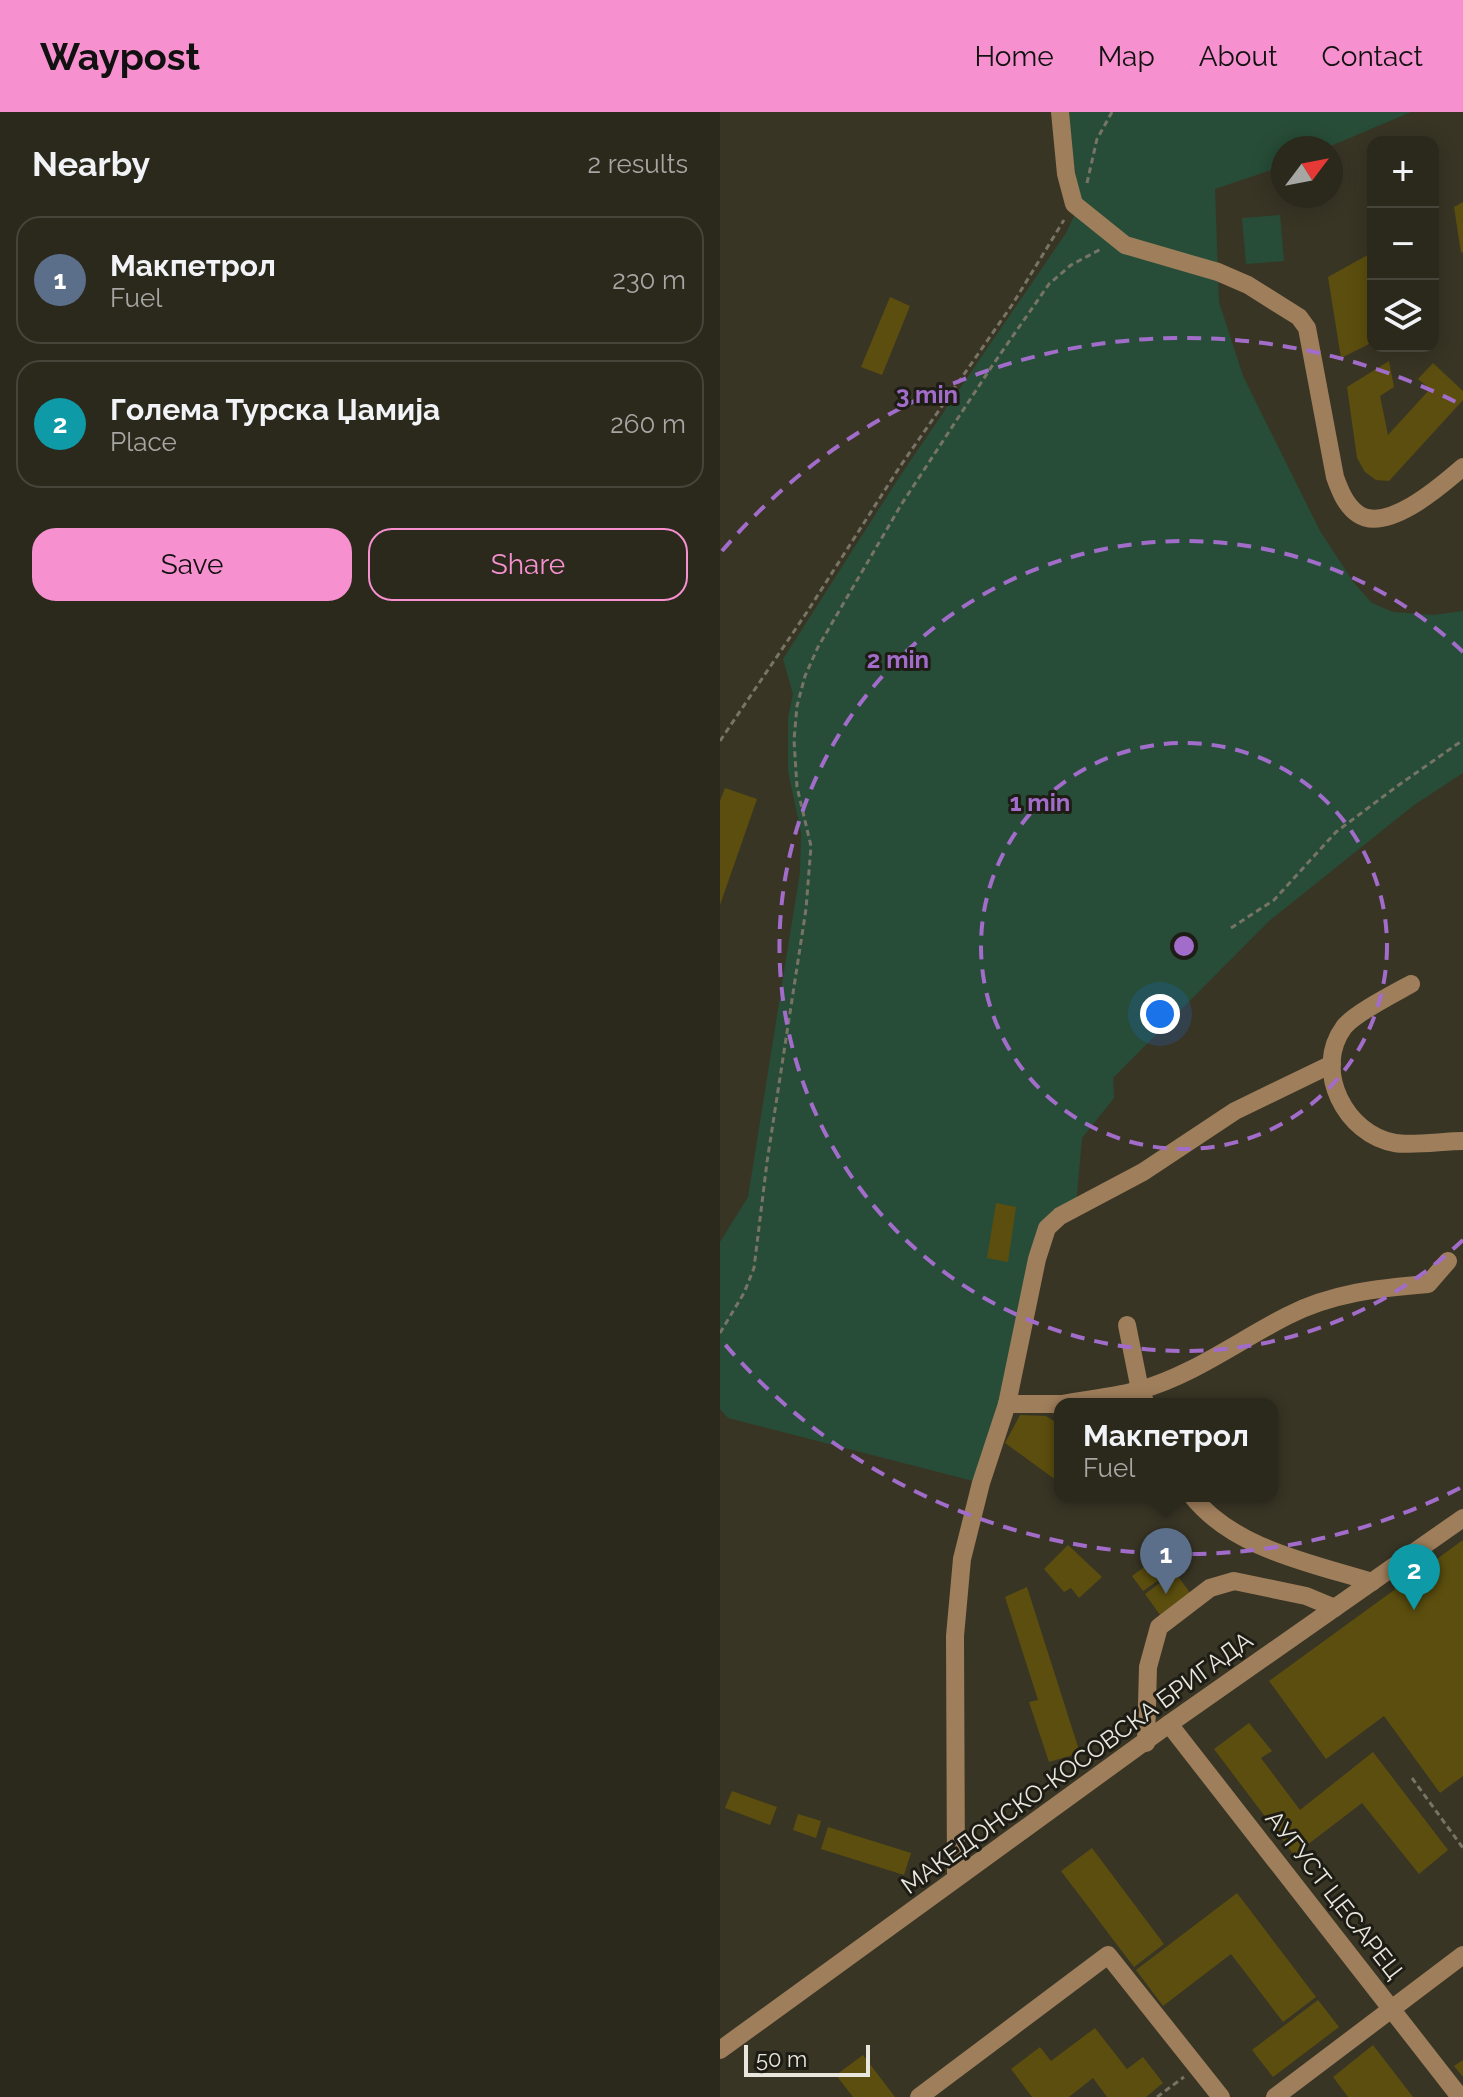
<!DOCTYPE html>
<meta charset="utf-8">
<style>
:root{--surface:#2b281c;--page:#373429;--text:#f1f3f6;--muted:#a6a6a3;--line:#47443b;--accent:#f690cf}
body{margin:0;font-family:Raleway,sans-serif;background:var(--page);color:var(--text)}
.controls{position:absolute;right:24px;top:24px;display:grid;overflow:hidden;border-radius:16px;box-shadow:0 4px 20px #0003}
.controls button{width:72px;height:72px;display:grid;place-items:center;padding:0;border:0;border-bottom:2px solid var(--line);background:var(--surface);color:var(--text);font:40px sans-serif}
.compass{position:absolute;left:551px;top:24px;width:72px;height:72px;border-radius:50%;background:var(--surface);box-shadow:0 4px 20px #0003;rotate:58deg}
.scale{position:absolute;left:24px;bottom:20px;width:126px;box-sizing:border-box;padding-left:8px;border:4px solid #e9e7dd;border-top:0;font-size:22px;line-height:28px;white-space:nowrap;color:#e9e7dd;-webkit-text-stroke:6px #1e1d15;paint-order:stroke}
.you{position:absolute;left:440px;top:902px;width:28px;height:28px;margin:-20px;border:6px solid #fff;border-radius:50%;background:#1a73e8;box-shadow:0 0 0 12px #1a73e833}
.badge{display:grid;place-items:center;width:52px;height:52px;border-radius:50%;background:var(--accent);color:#fff;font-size:26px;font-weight:700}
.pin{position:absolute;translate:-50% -66px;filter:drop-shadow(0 2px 4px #0008)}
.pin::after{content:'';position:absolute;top:42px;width:28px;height:24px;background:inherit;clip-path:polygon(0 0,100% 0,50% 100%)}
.popup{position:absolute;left:334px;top:1286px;width:224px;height:104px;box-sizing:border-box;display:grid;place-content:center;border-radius:16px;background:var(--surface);filter:drop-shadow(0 2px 6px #0005);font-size:26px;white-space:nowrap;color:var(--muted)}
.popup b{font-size:30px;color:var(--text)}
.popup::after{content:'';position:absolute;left:50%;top:100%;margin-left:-16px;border:16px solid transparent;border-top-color:var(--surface)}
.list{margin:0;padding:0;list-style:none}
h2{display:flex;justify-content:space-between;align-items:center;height:104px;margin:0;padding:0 32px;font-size:34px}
h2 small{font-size:26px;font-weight:400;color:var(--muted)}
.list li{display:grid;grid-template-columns:52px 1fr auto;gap:24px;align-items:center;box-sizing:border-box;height:128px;margin:0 16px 16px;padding:0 16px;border:2px solid var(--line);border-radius:24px}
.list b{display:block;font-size:30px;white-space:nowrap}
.list p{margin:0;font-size:26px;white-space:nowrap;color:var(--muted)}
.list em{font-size:26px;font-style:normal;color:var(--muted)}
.actions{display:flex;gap:16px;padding:24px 32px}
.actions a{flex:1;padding:18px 0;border:2px solid var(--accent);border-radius:24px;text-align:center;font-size:28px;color:var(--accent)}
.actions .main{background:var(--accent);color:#111}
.icon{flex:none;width:44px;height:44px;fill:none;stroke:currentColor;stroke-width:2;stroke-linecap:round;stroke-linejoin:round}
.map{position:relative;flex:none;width:743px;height:1985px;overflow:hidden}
header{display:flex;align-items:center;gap:48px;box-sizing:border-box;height:112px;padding:0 40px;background:var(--accent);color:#111}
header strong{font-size:38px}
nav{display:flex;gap:44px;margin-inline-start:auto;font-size:28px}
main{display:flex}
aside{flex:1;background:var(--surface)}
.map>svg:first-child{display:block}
.green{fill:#274d38}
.building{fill:#5b4e0e}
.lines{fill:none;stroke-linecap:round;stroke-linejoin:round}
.path{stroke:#777466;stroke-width:3;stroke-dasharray:6 4;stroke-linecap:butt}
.minor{stroke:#9f7e5b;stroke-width:18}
.ring{fill:none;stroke:#a26dca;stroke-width:4;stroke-dasharray:14 10}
.labels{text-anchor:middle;stroke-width:6;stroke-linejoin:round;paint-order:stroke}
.street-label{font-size:24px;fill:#e9e7dd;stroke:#1e1d15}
.centre{fill:#a26dca;stroke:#1e1d15;stroke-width:4}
.ring-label{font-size:24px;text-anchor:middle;font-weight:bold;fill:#a26dca;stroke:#1e1d15;stroke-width:6;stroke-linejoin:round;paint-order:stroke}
</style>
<header>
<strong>Waypost</strong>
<nav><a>Home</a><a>Map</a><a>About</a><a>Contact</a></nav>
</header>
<main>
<aside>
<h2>Nearby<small>2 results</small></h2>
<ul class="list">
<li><span class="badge" style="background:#5c6f8a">1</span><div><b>Макпетрол</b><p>Fuel</p></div><em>230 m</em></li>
<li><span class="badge" style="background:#0f9aa8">2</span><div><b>Голема Турска Џамија</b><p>Place</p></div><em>260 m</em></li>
</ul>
<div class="actions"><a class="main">Save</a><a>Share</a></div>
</aside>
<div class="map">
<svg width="743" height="1985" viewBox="0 0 743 1985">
<rect width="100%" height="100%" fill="#393525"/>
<g class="green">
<path d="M348 0H691L606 36H563V54L495 77 499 190 523 264 600 419 634 471 652 491 673 500 713 503 743 499V661L694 693 549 809 393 966 394 986 362 1026 356 1094 333 1108 261 1371 8 1306 0 1297V1130L28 1085 80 760 81 721 68 659V606L73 582 63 547 178 367 346 121 356 100 358 84Z"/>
<path d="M560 103 564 149 526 152 522 106Z"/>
</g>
<g class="building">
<path d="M743 90V140L741 141 734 95Z"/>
<path d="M653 140V230L621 246 608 165Z"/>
<path d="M170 185 190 194 162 263 141 255Z"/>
<path d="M669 249 674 275 660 284 668 323 710 277 698 267 713 251 743 279V288L669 369 656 368 645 360 637 346 627 275Z"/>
<path d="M5 676 37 687 0 793V689Z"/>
<path d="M276 1091 296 1095 288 1150 267 1146Z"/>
<path d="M300 1303 326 1304 340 1313V1371L285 1331Z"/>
<path d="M743 1428V1664L720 1681 664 1604 606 1647 549 1569Z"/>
<path d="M348 1433 382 1465 359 1486 351 1476 344 1480 324 1457Z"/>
<path d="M442 1442 453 1458 423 1479 412 1464Z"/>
<path d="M455 1460 473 1485 443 1507 425 1482Z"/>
<path d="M307 1475 360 1641 329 1650 309 1590 318 1588 285 1485Z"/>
<path d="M529 1611 552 1639 541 1646 580 1698 653 1640 728 1738 699 1762 642 1691 574 1743 494 1637Z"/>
<path d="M12 1679 57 1695 50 1713 5 1696Z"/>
<path d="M78 1702 101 1709 96 1726 73 1718Z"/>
<path d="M108 1715 191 1741 184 1763 101 1737Z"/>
<path d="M372 1736 444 1832 414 1855 341 1759Z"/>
<path d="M517 1781 596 1885 563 1910 511 1842 443 1894 416 1858Z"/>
<path d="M598 1888 619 1915 553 1965 532 1938Z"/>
<path d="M375 1916 407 1957 423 1945 443 1971 426 1985H387L373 1966 349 1985H312L291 1957 320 1935 331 1949Z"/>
<path d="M653 1933 693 1985H628L613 1965Z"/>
<path d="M143 1943 175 1985H133L116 1963Z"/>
<path d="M743 1948V1965L734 1954Z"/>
</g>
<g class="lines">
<g class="path">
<path d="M367 71 377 27 392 0"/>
<path d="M0 629 87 500 179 356 292 193 344 108"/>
<path d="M511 816 554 788 616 720 676 675 743 628"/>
<path d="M0 1221 24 1181 34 1156 47 1050 86 797 91 734 77 675 74 628 77 594 85 564 98 535 181 393 272 254 329 172 351 153 381 137"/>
<path d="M692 1666 743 1736"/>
<path d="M437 1985 464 1965"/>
</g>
<g class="minor">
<path d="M340 0 346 62 354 92 405 133 498 160 528 173 579 205 587 216 615 365C620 379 626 394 638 402 667 422 722 373 743 355"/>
<path d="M691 872C675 881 635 901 624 915 592 958 626 1023 675 1031 693 1034 724 1029 743 1029"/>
<path d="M407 1213 420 1278 426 1292"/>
<path d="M287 1292H340"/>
<path d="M342 1292C367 1287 395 1285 420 1278 473 1263 518 1229 567 1204 611 1181 659 1176 708 1172L728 1149"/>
<path d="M472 1384C514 1437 591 1451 652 1470"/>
<path d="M449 1612 740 1985"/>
<path d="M426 1631 428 1555 439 1515 490 1476 514 1469 586 1484 615 1496"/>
<path d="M236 1766 235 1524 242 1447 261 1371 287 1292 317 1147 327 1116 340 1104 423 1060 515 999 612 952"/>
<path d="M0 1938 449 1612 743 1406"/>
<path d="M199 1985 388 1843 501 1985"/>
<path d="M555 1985 743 1843"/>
</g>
</g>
<g class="ring">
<circle cx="464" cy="834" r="203"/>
<path d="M743 1128A405 405 0 1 1 743 540"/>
<path d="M740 1376A608 608 0 0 1 2 1229M2 439A608 608 0 0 1 740 292"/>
</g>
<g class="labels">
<g class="street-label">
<text transform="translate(357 1651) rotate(-36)" y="8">МАКЕДОНСКО-КОСОВСКА БРИГАДА</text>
<text transform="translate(614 1783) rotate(52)" y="8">АУГУСТ ЦЕСАРЕЦ</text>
</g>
</g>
<circle cx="464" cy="834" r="12" class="centre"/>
<g class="ring-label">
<text x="207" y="291">3 min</text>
<text x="178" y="556">2 min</text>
<text x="320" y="699">1 min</text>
</g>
</svg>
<div class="controls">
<button>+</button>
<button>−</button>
<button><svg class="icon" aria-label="layers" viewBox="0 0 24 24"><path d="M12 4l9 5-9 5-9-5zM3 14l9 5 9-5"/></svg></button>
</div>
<svg class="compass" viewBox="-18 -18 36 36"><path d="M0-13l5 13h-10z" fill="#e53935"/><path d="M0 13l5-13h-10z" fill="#a6a6a3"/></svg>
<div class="scale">50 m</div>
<div class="you"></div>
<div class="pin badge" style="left:446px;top:1482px;background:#5c6f8a">1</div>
<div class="popup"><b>Макпетрол</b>Fuel</div>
<div class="pin badge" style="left:694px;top:1498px;background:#0f9aa8">2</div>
</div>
</main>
